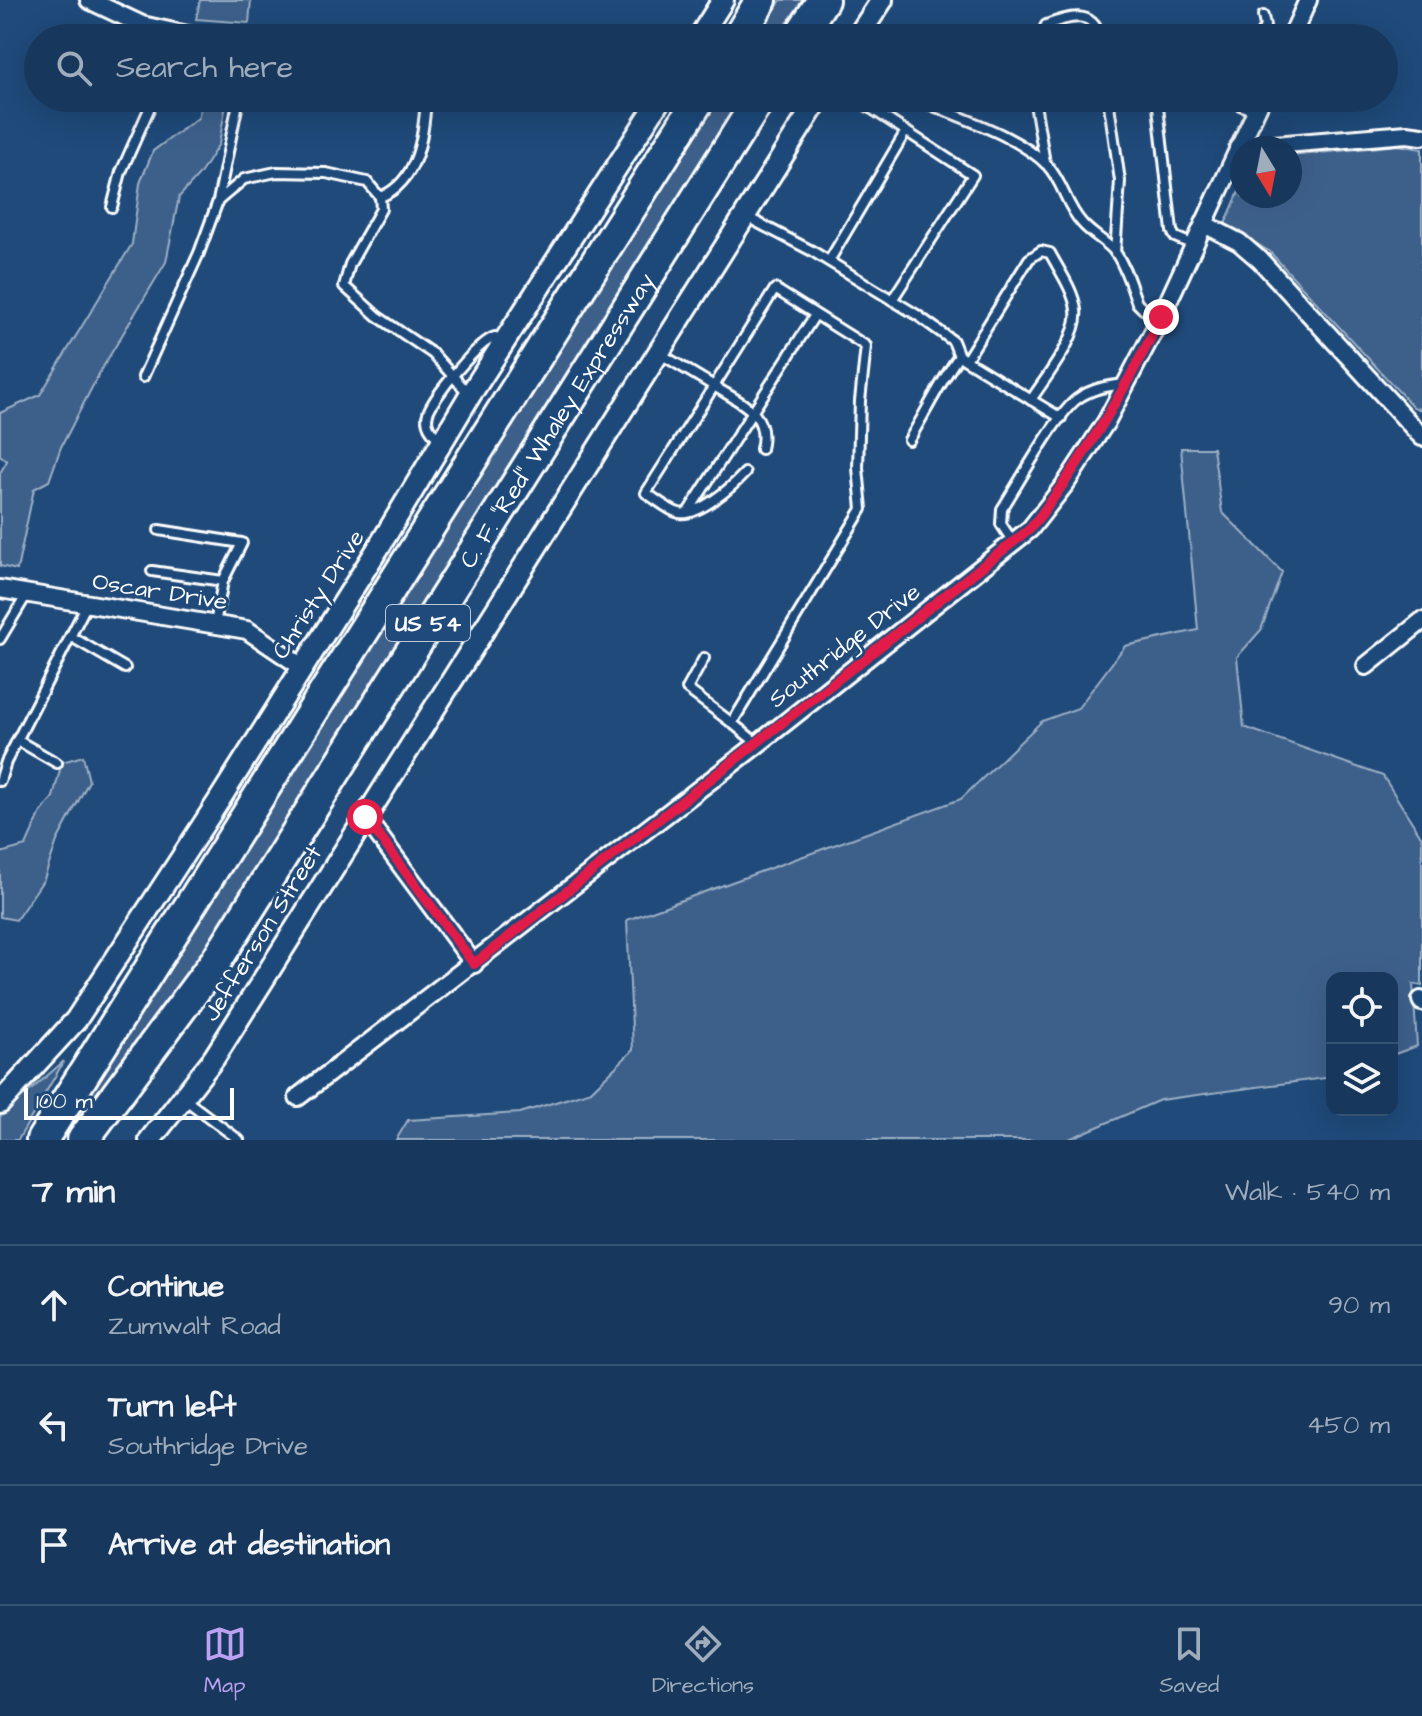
<!DOCTYPE html>
<meta charset="utf-8">
<style>
:root{--surface:#17385c;--page:#244365;--text:#f1f3f6;--muted:#9eacbb;--line:#365272;--accent:#bca0f2}
body{margin:0;font-family:"Architects Daughter",sans-serif;background:var(--page);color:var(--text)}
.controls{position:absolute;right:24px;bottom:24px;display:grid;overflow:hidden;border-radius:16px;box-shadow:0 8px 32px #0002}
.controls button{width:72px;height:72px;display:grid;place-items:center;padding:0;border:0;border-bottom:2px solid var(--line);background:var(--surface);color:var(--text);font:40px sans-serif}
.compass{position:absolute;left:1230px;top:136px;width:72px;height:72px;border-radius:50%;background:var(--surface);box-shadow:0 8px 32px #0002;rotate:170deg}
.scale{position:absolute;left:24px;bottom:20px;width:210px;box-sizing:border-box;padding-left:8px;border:4px solid #fff;border-top:0;font-size:22px;line-height:28px;white-space:nowrap;color:#fff;-webkit-text-stroke:6px #1f4a7a;paint-order:stroke}
.stop{position:absolute;width:24px;height:24px;margin:-18px;border:6px solid #e11d48;border-radius:50%;background:#fff}
.stop.end{background:#e11d48;border-color:#fff;box-shadow:0 2px 8px #0008}
.list{margin:0;padding:0;list-style:none}
h2{display:flex;justify-content:space-between;align-items:center;height:104px;margin:0;padding:0 32px;font-size:34px}
h2 small{font-size:26px;font-weight:400;color:var(--muted)}
.list li{display:grid;grid-template-columns:52px 1fr auto;gap:24px;align-items:center;box-sizing:border-box;height:120px;padding:0 32px;border-top:2px solid var(--line)}
.list b{display:block;font-size:30px;white-space:nowrap}
.list p{margin:0;font-size:26px;white-space:nowrap;color:var(--muted)}
.list em{font-size:26px;font-style:normal;color:var(--muted)}
.icon{flex:none;width:44px;height:44px;fill:none;stroke:currentColor;stroke-width:2;stroke-linecap:round;stroke-linejoin:round}
.map{position:relative;flex:none;width:1422px;height:1140px;overflow:hidden}
.search{position:absolute;background:var(--surface);box-shadow:0 8px 32px #0002;left:24px;right:24px;top:24px;height:88px;display:flex;align-items:center;gap:20px;box-sizing:border-box;padding:0 28px;border-radius:44px;color:var(--muted);font-size:30px}
.sheet{height:464px;background:var(--surface)}
nav{display:flex;justify-content:space-around;align-items:center;box-sizing:border-box;height:112px;border-top:2px solid var(--line);background:var(--surface);font-size:22px;color:var(--muted)}
nav a{display:grid;justify-items:center;gap:4px}
nav .on{color:var(--accent)}
.map>svg:first-child{display:block}
.green{fill:#3c618b;stroke:#9eb0c5;stroke-width:2}
.lines{fill:none;stroke-linecap:round;stroke-linejoin:round}
.service-casing{stroke:#fff;stroke-width:14}
.minor-casing{stroke:#fff;stroke-width:22}
.tertiary-casing{stroke:#fff;stroke-width:26}
.motorway-casing{stroke:#fff;stroke-width:36}
.path{stroke:#fff;stroke-width:3;stroke-dasharray:2 6;stroke-linecap:butt}
.service{stroke:#1f4a7a;stroke-width:8}
.minor{stroke:#1f4a7a;stroke-width:16}
.tertiary{stroke:#1f4a7a;stroke-width:20}
.motorway{stroke:#1f4a7a;stroke-width:30}
.route{stroke:#e11d48;stroke-width:10}
.labels{text-anchor:middle;stroke-width:6;stroke-linejoin:round;paint-order:stroke}
.shield{fill:#1f4a7a;stroke:#bcc9d7;stroke-width:2}
.shield-label{font-size:22px;font-weight:bold;fill:#fff}
.street-label{font-size:24px;fill:#fff;stroke:#1f4a7a}
</style>
<div class="map">
<svg width="1422" height="1140" viewBox="0 0 1422 1140">
<rect width="100%" height="100%" fill="#1f4a7a"/>
<filter id="ink" filterUnits="userSpaceOnUse"><feTurbulence type="fractalNoise" baseFrequency=".0125" numOctaves="2"/><feDisplacementMap in="SourceGraphic" scale="16" xChannelSelector="R" yChannelSelector="G"/><feConvolveMatrix kernelMatrix="1 2 1 2 8 2 1 2 1" color-interpolation-filters="sRGB"/></filter>
<g filter="url(#ink)">
<g class="green">
<path d="M200 0H251L249 23 196 19Z"/>
<path d="M781 0H814L790 38H757Z"/>
<path d="M203 98H227L219 144 200 174 179 197 166 262 100 372 61 447 49 481 34 489 17 570 0 566V473L7 461 0 455V413L40 395 132 244 140 183 153 151 198 118Z"/>
<path d="M720 98H752L286 835 84 1124 68 1114 151 996 312 738Z"/>
<path d="M1398 145 1422 149V410L1413 407 1270 252 1225 224 1242 185V196H1290V156Z"/>
<path d="M1181 448H1213L1222 512 1282 572 1261 630 1237 657 1244 727 1383 776 1422 838V986L1413 984 1417 1046 1392 1055V978H1332V1077L1160 1100 1067 1140H396L408 1120 520 1113 591 1091 633 1050 627 920 961 799 1042 721 1078 708 1125 646 1198 630Z"/>
<path d="M83 756 89 781 57 841 44 879 16 920 0 917V853L26 846 40 814 53 797 62 762Z"/>
<path d="M64 1061 18 1140H0V1117Z"/>
</g>
<g class="lines">
<g class="service-casing">
<g id="service">
<path d="M1040 38 1046 25C1068 17 1093 8 1100 38"/>
<path d="M1259 38 1265 26 1263 16"/>
<path d="M855 98 973 175 892 300"/>
<path d="M915 98C955 117 1015 133 1047 165 1063 182 1066 206 1082 223 1091 234 1106 241 1115 252 1125 265 1131 287 1137 303L1143 309 1161 317"/>
<path d="M1034 98 1045 163"/>
<path d="M1108 98 1120 181 1115 253"/>
<path d="M1157 98 1172 231 1175 237 1194 245"/>
<path d="M1225 98 1255 112"/>
<path d="M380 197C419 182 424 133 426 98"/>
<path d="M218 201 244 179 276 172 326 173 367 182 380 197 381 209 350 264 344 286 377 316 433 354 469 394"/>
<path d="M112 207 121 172 154 98"/>
<path d="M745 216 812 251 917 315 953 341 959 356"/>
<path d="M829 261 906 131"/>
<path d="M659 353 714 386 775 289 866 346 860 401 858 468 862 509 732 723 758 744"/>
<path d="M966 360 1029 259 1041 251 1050 253C1059 270 1074 291 1076 310 1080 336 1045 378 1031 400"/>
<path d="M143 377 199 253 218 201 239 98"/>
<path d="M909 440C926 412 940 382 959 356L1061 418"/>
<path d="M440 441C433 433 424 425 428 413 433 397 479 341 495 337L504 341"/>
<path d="M745 473C733 486 698 517 679 513 669 511 656 499 646 493L714 386C740 403 770 412 761 449"/>
<path d="M688 512 815 315"/>
<path d="M159 530 242 543 223 581 215 624"/>
<path d="M1013 542 1001 524 1002 509C1018 484 1057 414 1077 399 1092 388 1108 386 1125 384"/>
<path d="M152 571 223 581"/>
<path d="M70 636 125 668"/>
<path d="M0 639 27 594"/>
<path d="M704 658 687 689 732 723"/>
<path d="M17 740 57 763"/>
<path d="M0 781 6 762 87 604"/>
<path d="M183 1098 239 1140"/>
</g>
</g>
<g class="minor-casing">
<g id="minor">
<path d="M89 0 142 25 201 38"/>
<path d="M1291 38 1308 0"/>
<path d="M1238 148 1407 134 1422 136"/>
<path d="M1204 224 1239 242 1261 261 1422 437"/>
<path d="M0 589 247 630 302 667"/>
<path d="M1366 666 1422 621"/>
<path d="M365 817 474 964"/>
<path d="M1421 1000 1422 1002"/>
<path d="M298 1097 758 744 1030 529 1066 483 1106 422 1161 317 1262 98"/>
</g>
</g>
<g class="tertiary-casing">
<g id="tertiary">
<path d="M699 38 723 0"/>
<path d="M857 38 882 0"/>
<path d="M0 1103 76 1020 218 802 377 550 470 395 661 98"/>
<path d="M150 1140 214 1058 819 98"/>
</g>
</g>
<g class="motorway-casing">
<g id="motorway">
<path d="M738 38 761 0"/>
<path d="M798 38 823 0"/>
<path d="M42 1140 700 98"/>
<path id="s1" d="M83 1140 216 961 760 98"/>
</g>
</g>
<path class="path" d="M1422 260V282"/>
<use href="#service" class="service"/>
<use href="#minor" class="minor"/>
<use href="#tertiary" class="tertiary"/>
<use href="#motorway" class="motorway"/>
</g>
</g>
<g class="lines" filter="url(#ink)">
<path class="route" d="M365 817 474 964 1030 529C1083 461 1123 395 1161 317"/>
</g>
<g class="labels">
<rect class="shield" x="386" y="605" width="84" height="36" rx="6"/>
<g class="shield-label">
<text x="428" y="631">US 54</text>
</g>
<g class="street-label">
<text dy="8" stroke="none"><textPath href="#s1" startOffset="862">C. F. “Red” Whaley Expressway</textPath></text>
<text transform="translate(160 591) rotate(9)" y="8">Oscar Drive</text>
<text transform="translate(318 594) rotate(-57)" y="8">Christy Drive</text>
<text transform="translate(844 645) rotate(-38)" y="8">Southridge Drive</text>
<text transform="translate(262 933) rotate(-58)" y="8">Jefferson Street</text>
</g>
</g>
</svg>
<div class="controls">
<button><svg class="icon" aria-label="locate" viewBox="0 0 24 24"><circle cx="12" cy="12" r="6"/><path d="M12 2v4M12 18v4M2 12h4M18 12h4"/></svg></button>
<button><svg class="icon" aria-label="layers" viewBox="0 0 24 24"><path d="M12 4l9 5-9 5-9-5zM3 14l9 5 9-5"/></svg></button>
</div>
<svg class="compass" viewBox="-18 -18 36 36"><path d="M0-13l5 13h-10z" fill="#e53935"/><path d="M0 13l5-13h-10z" fill="#9eacbb"/></svg>
<div class="scale">100 m</div>
<div class="stop" style="left:365px;top:817px"></div>
<div class="stop end" style="left:1161px;top:317px"></div>
<div class="search"><svg class="icon" aria-label="search" viewBox="0 0 24 24"><circle cx="10" cy="10" r="6"/><path d="M15 15l6 6"/></svg>Search here</div>
</div>
<section class="sheet">
<h2>7 min<small>Walk · 540 m</small></h2>
<ul class="list">
<li><svg class="icon" aria-label="ahead" viewBox="0 0 24 24"><path d="M12 20V5M6 11l6-6 6 6"/></svg><div><b>Continue</b><p>Zumwalt Road</p></div><em>90 m</em></li>
<li><svg class="icon" aria-label="left" viewBox="0 0 24 24"><path d="M17 20v-9H6M10 6l-5 5 5 5"/></svg><div><b>Turn left</b><p>Southridge Drive</p></div><em>450 m</em></li>
<li><svg class="icon" aria-label="arrive" viewBox="0 0 24 24"><path d="M6 21V4h12l-3 4 3 4H6"/></svg><div><b>Arrive at destination</b></div></li>
</ul>
</section>
<nav>
<a class="on"><svg class="icon" aria-label="map" viewBox="0 0 24 24"><path d="M3 6l6-2 6 2 6-2v14l-6 2-6-2-6 2zM9 4v14M15 6v14"/></svg>Map</a>
<a><svg class="icon" aria-label="directions" viewBox="0 0 24 24"><path d="M12 3l9 9-9 9-9-9zM9 14v-3h6M13 9l2 2-2 2"/></svg>Directions</a>
<a><svg class="icon" aria-label="saved" viewBox="0 0 24 24"><path d="M7 4h10v16l-5-4-5 4z"/></svg>Saved</a>
</nav>
